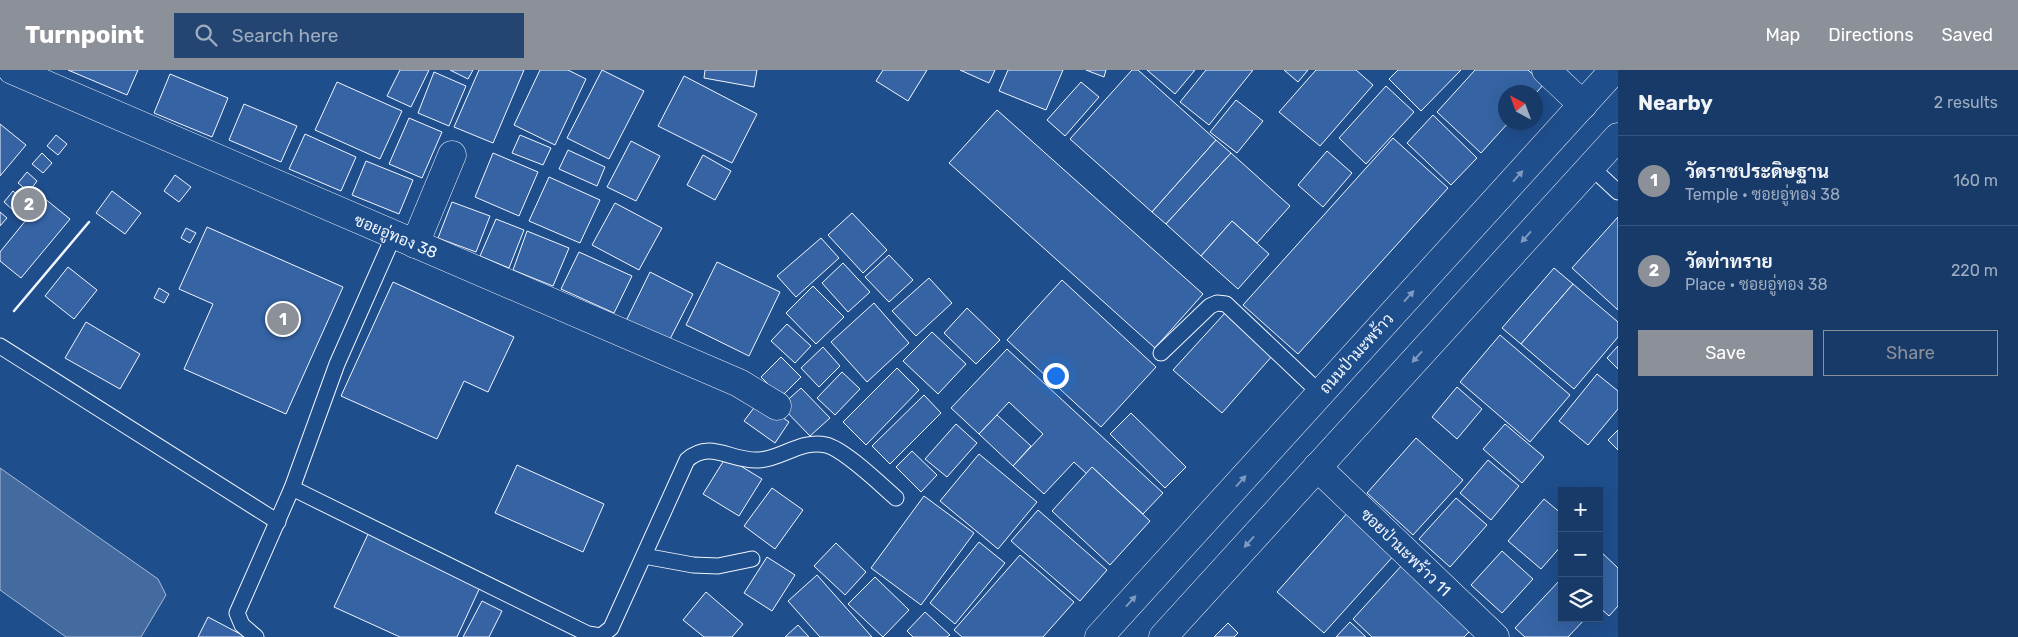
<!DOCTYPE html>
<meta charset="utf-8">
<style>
:root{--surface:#173a69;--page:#244571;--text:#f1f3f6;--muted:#9eadc0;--line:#36547d;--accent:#8c9099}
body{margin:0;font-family:Rubik,Sarabun,sans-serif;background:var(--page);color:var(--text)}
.controls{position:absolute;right:15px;bottom:15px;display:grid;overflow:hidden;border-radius:0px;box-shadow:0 5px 20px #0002}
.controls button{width:45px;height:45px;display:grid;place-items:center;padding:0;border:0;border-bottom:1px solid var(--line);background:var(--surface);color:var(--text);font:25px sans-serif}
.compass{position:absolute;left:1498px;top:15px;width:45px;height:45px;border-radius:50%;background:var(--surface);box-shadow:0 5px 20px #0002;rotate:319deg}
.you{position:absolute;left:1055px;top:305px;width:18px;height:18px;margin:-12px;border:4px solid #fff;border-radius:50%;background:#1a73e8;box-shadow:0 0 0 8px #1a73e833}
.badge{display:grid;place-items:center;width:32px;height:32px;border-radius:50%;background:var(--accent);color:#fff;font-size:16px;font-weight:700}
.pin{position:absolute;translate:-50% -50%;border:2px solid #fff;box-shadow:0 1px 5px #0006}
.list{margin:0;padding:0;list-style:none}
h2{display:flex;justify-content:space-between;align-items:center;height:65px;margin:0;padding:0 20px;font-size:21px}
h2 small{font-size:16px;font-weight:400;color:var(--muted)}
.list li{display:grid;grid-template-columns:32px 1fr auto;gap:15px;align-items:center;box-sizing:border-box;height:90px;padding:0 20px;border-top:1px solid var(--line)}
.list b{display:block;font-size:19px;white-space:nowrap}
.list p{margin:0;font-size:16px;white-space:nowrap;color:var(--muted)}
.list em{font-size:16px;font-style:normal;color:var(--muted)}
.actions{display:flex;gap:10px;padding:15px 20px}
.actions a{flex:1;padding:11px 0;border:1px solid var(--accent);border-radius:0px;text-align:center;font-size:18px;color:var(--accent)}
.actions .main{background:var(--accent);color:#fff}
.icon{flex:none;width:28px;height:28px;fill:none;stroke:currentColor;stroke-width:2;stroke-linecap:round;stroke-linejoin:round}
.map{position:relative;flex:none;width:1618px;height:567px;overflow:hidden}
header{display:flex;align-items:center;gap:30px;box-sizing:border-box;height:70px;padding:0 25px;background:var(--accent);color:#fff}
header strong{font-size:24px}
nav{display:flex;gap:28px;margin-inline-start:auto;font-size:18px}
.search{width:350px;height:45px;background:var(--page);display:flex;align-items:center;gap:12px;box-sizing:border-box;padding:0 18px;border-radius:0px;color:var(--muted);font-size:19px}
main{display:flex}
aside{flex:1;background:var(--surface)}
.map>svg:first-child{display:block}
.water{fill:#446ba0;stroke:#a8bbd7}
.building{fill:#3563a3;stroke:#f2f6ff}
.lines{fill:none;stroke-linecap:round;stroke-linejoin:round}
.service-casing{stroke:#f2f6ff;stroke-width:17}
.minor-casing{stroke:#f2f6ff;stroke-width:29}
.tertiary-casing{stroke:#f2f6ff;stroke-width:29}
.service{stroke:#1f4e8c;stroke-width:15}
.minor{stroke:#1f4e8c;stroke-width:28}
.tertiary{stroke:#1f4e8c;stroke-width:28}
.wall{stroke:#f2f6ff;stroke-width:2.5}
.oneway{fill:#7e9ac0}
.labels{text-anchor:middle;stroke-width:4;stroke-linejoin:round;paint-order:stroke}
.street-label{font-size:16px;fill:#f2f6ff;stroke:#1f4e8c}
</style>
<header>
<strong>Turnpoint</strong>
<div class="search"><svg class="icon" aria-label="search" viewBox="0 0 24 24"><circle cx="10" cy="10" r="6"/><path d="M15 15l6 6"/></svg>Search here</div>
<nav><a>Map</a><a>Directions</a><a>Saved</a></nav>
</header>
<main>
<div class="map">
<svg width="1618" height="567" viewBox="0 0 1618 567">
<rect width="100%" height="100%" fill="#1f4e8c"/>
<path class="water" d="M0 398 158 509 166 525 141 567H66L0 520Z"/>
<g class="building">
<path d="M68 0H138L127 25Z"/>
<path d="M400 0H429L411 37 387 26Z"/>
<path d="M450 0H473L468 9Z"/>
<path d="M479 0H524L493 73 454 57Z"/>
<path d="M540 0H568L586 9 555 75 514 55Z"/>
<path d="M602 0 644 21 609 89 567 68Z"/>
<path d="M705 0H757L754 17 704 8Z"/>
<path d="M883 0H927L908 31 876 11Z"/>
<path d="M960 0H995L989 13Z"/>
<path d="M1008 0H1063L1046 40 999 21Z"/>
<path d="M1086 0H1106L1104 7Z"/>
<path d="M1132 0H1138L1216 70 1152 142 1070 69Z"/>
<path d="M1147 0H1195L1175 24Z"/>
<path d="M1206 0H1253L1209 55 1180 32Z"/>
<path d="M1284 0H1308L1298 12Z"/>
<path d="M1316 0H1356L1373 15 1320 76 1279 42Z"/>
<path d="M1398 0H1461L1421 41 1389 9Z"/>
<path d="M1475 0H1528L1544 14 1536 23 1506 22V52H1509L1481 83 1437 42Z"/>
<path d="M434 2 466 16 449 56 418 43Z"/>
<path d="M170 4 228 28 212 67 154 43Z"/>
<path d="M684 6 757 44 732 93 658 56Z"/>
<path d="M337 12 402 41 380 89 315 60Z"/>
<path d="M1081 12 1099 27 1065 66 1047 50Z"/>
<path d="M1386 16 1414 42 1366 94 1339 68Z"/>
<path d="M1236 30 1263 51 1237 83 1210 62Z"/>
<path d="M244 34 297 56 281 92 229 70Z"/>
<path d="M997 40 1203 224 1155 278 949 93Z"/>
<path d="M1433 45 1477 88 1451 115 1407 73Z"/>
<path d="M409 48 442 62 422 108 389 94Z"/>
<path d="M0 54 26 75 0 106Z"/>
<path d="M305 64 356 87 341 121 289 99Z"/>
<path d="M56 65 67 74 58 85 47 76Z"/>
<path d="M520 65 551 78 543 95 512 83Z"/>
<path d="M1393 68 1448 118 1298 284 1243 235Z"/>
<path d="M1216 70 1231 83 1166 154 1152 142Z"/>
<path d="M631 71 660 86 636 131 607 117Z"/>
<path d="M568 80 605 97 597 116 559 99Z"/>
<path d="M1327 81 1352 103 1323 137 1298 115Z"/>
<path d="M42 83 52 93 43 103 32 94Z"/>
<path d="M493 83 538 102 519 146 475 127Z"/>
<path d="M1231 83 1290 136 1257 173 1232 151 1201 186 1166 154Z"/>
<path d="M703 85 731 101 715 130 687 115Z"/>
<path d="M366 91 413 110 399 144 352 125Z"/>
<path d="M27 102 37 111 29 122 18 113Z"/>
<path d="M175 105 191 117 179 132 164 121Z"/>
<path d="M549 107 600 130 580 173 529 151Z"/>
<path d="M13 121 23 130 14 141 4 132Z"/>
<path d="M112 121 141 143 125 164 96 143Z"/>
<path d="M44 128 70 149 21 208 0 191V182Z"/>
<path d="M452 132 490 146 476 182 438 168Z"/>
<path d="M615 133 662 158 639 200 592 175Z"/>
<path d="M0 142 7 148 0 156Z"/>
<path d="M852 143 887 180 863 203 828 165Z"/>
<path d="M1618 147V240L1572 198Z"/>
<path d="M496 149 524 160 509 198 480 186Z"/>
<path d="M1232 151 1269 184 1238 219 1201 186Z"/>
<path d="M207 157 343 217 286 344 184 299 213 234 179 219Z"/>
<path d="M186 158 196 163 190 173 181 168Z"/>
<path d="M527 161 569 178 553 216 513 200Z"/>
<path d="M821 168 839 188 796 227 777 206Z"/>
<path d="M579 182 632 206 614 243 561 219Z"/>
<path d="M889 185 913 210 889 232 865 207Z"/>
<path d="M717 192 780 222 749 286 686 255Z"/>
<path d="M843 193 870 222 848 242 822 213Z"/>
<path d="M68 197 97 220 74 249 45 226Z"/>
<path d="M1554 198 1573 214 1521 274 1502 258Z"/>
<path d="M650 202 693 224 668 273 626 251Z"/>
<path d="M929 208 952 233 916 266 892 241Z"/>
<path d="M1062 210 1156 297 1101 357 1007 270Z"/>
<path d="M393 212 514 267 488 322 464 311 437 369 341 326Z"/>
<path d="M1573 214 1618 252V267L1574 319 1521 274Z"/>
<path d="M813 216 844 247 816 274 786 243Z"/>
<path d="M159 218 169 224 164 233 154 228Z"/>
<path d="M874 233 909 273 867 312 831 272Z"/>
<path d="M967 238 1000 270 976 294 944 263Z"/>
<path d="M1225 243 1273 285 1222 343 1173 300Z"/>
<path d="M86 252 140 284 120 319 65 288Z"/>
<path d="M787 254 811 276 795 293 771 271Z"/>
<path d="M932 262 966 294 938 324 903 291Z"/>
<path d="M1500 265 1570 325 1530 372 1460 312Z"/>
<path d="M1618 276V299L1607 288Z"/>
<path d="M823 277 840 296 819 317 801 298Z"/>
<path d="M1007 279 1163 423 1143 444 1092 397 1087 404 1074 392 1044 424 1013 396 1043 364 1009 332 979 364 951 338Z"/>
<path d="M781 287 801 307 781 327 761 307Z"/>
<path d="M897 298 919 320 866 375 843 352Z"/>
<path d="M842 302 860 319 835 345 817 328Z"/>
<path d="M1597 304 1618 321V339L1588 375 1559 351Z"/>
<path d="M1457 317 1482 339 1457 369 1432 347Z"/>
<path d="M801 318 830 348 810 366 781 336Z"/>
<path d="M924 325 941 343 890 394 872 376Z"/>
<path d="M759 331 789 352 775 373 744 351Z"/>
<path d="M1131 343 1186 397 1165 418 1110 364Z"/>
<path d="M997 345 1031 376 1013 396 979 364Z"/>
<path d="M956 354 977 373 947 407 925 389Z"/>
<path d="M1505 354 1544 387 1522 413 1483 379Z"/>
<path d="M1618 360V380L1608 370Z"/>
<path d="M1416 368 1463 410 1413 465 1367 423Z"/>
<path d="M912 381 937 405 921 422 896 397Z"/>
<path d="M979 384 1037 432 998 479 940 431Z"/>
<path d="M726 387 762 409 739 446 703 424Z"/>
<path d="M1488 390 1519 416 1491 450 1460 423Z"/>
<path d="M517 395 604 434 583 482 495 443Z"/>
<path d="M1092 397 1150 451 1110 495 1052 441Z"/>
<path d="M772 418 803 440 775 479 744 456Z"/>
<path d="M924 426 974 463 921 535 871 498Z"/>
<path d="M1456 428 1487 455 1450 497 1419 469Z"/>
<path d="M1544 429 1562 444V475L1541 499 1508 471Z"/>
<path d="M1038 440 1107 500 1080 531 1011 471Z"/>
<path d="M1350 440 1397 482 1324 563 1277 522Z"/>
<path d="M369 462 482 513 457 567H400L334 537Z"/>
<path d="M979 472 1005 493 955 554 930 533Z"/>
<path d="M836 473 866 502 845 525 814 496Z"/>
<path d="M1599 480 1618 498V536L1609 546 1599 537Z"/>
<path d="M1502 481 1533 509 1502 543 1471 515Z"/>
<path d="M1020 485 1074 532 1043 567H962L954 560Z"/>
<path d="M767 487 795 505 772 541 744 523Z"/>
<path d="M1403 494 1473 558 1464 567H1372L1353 549Z"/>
<path d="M817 505 872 567H820L788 531Z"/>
<path d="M875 507 909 540 883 567 848 534Z"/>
<path d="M1560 510 1562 512V548H1586L1568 567H1525L1515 558Z"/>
<path d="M706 522 743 554 732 567H704L683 550Z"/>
<path d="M482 531 502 541 489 567H463Z"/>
<path d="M925 542 950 565 947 567H913L907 561Z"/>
<path d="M208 547 246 567H198Z"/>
<path d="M1350 552 1366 567H1336Z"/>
<path d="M1228 553 1238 563 1234 567H1214Z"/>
<path d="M798 555 809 567H785Z"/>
</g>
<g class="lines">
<g class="service-casing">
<g id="service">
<path d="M1591 97 1618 122"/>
<path d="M0 276 278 452"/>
<path d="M1161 283 1210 236 1217 233 1226 234 1320 323"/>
<path d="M292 418 337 294 394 165"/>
<path d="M644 486 693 495 718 496 752 489"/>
<path d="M256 567 242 555 237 543 292 418 588 564 601 566 611 558 687 390C711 369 731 392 759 390 781 389 802 369 826 375 844 379 880 414 896 428"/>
</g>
</g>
<g class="minor-casing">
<g id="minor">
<path d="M12 0 739 313 777 336"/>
<path d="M1546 0 1583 35"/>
<path d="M415 174 452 85"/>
<path d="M1317 397 1495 567"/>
</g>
</g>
<g class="tertiary-casing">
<g id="tertiary">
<path d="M1099 567 1614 0"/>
<path d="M1163 567 1618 67"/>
</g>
</g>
<use href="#service" class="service"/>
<use href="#minor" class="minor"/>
<use href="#tertiary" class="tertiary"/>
<path class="wall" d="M14 241 89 152"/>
</g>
<defs><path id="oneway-solid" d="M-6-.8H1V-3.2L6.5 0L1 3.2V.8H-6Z" transform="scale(1.25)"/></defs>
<g class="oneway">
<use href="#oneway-solid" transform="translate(1518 106) rotate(-48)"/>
<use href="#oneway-solid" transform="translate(1526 167) rotate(132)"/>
<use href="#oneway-solid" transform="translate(1409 226) rotate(-48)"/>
<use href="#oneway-solid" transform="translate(1417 287) rotate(132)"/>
<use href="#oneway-solid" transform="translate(1241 411) rotate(-48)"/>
<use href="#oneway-solid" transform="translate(1249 472) rotate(132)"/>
<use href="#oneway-solid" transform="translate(1131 531) rotate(-48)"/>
</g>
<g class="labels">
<g class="street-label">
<text transform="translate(396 166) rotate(23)" y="6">ซอยอู่ทอง 38</text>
<text transform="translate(1356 283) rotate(-48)" y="6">ถนนป่ามะพร้าว</text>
<text transform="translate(1406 482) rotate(44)" y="6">ซอยป่ามะพร้าว 11</text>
</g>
</g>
</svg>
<div class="controls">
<button>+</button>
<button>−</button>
<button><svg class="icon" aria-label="layers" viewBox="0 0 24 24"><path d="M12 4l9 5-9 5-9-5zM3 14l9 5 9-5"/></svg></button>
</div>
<svg class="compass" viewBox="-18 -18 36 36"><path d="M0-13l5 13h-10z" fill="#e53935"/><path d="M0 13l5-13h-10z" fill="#9eadc0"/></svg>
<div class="you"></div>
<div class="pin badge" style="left:283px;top:249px">1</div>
<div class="pin badge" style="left:29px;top:134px">2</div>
</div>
<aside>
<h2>Nearby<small>2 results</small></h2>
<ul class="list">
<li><span class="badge">1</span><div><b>วัดราชประดิษฐาน</b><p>Temple · ซอยอู่ทอง 38</p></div><em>160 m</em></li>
<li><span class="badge">2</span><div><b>วัดท่าทราย</b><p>Place · ซอยอู่ทอง 38</p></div><em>220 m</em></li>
</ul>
<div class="actions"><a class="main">Save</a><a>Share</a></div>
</aside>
</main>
